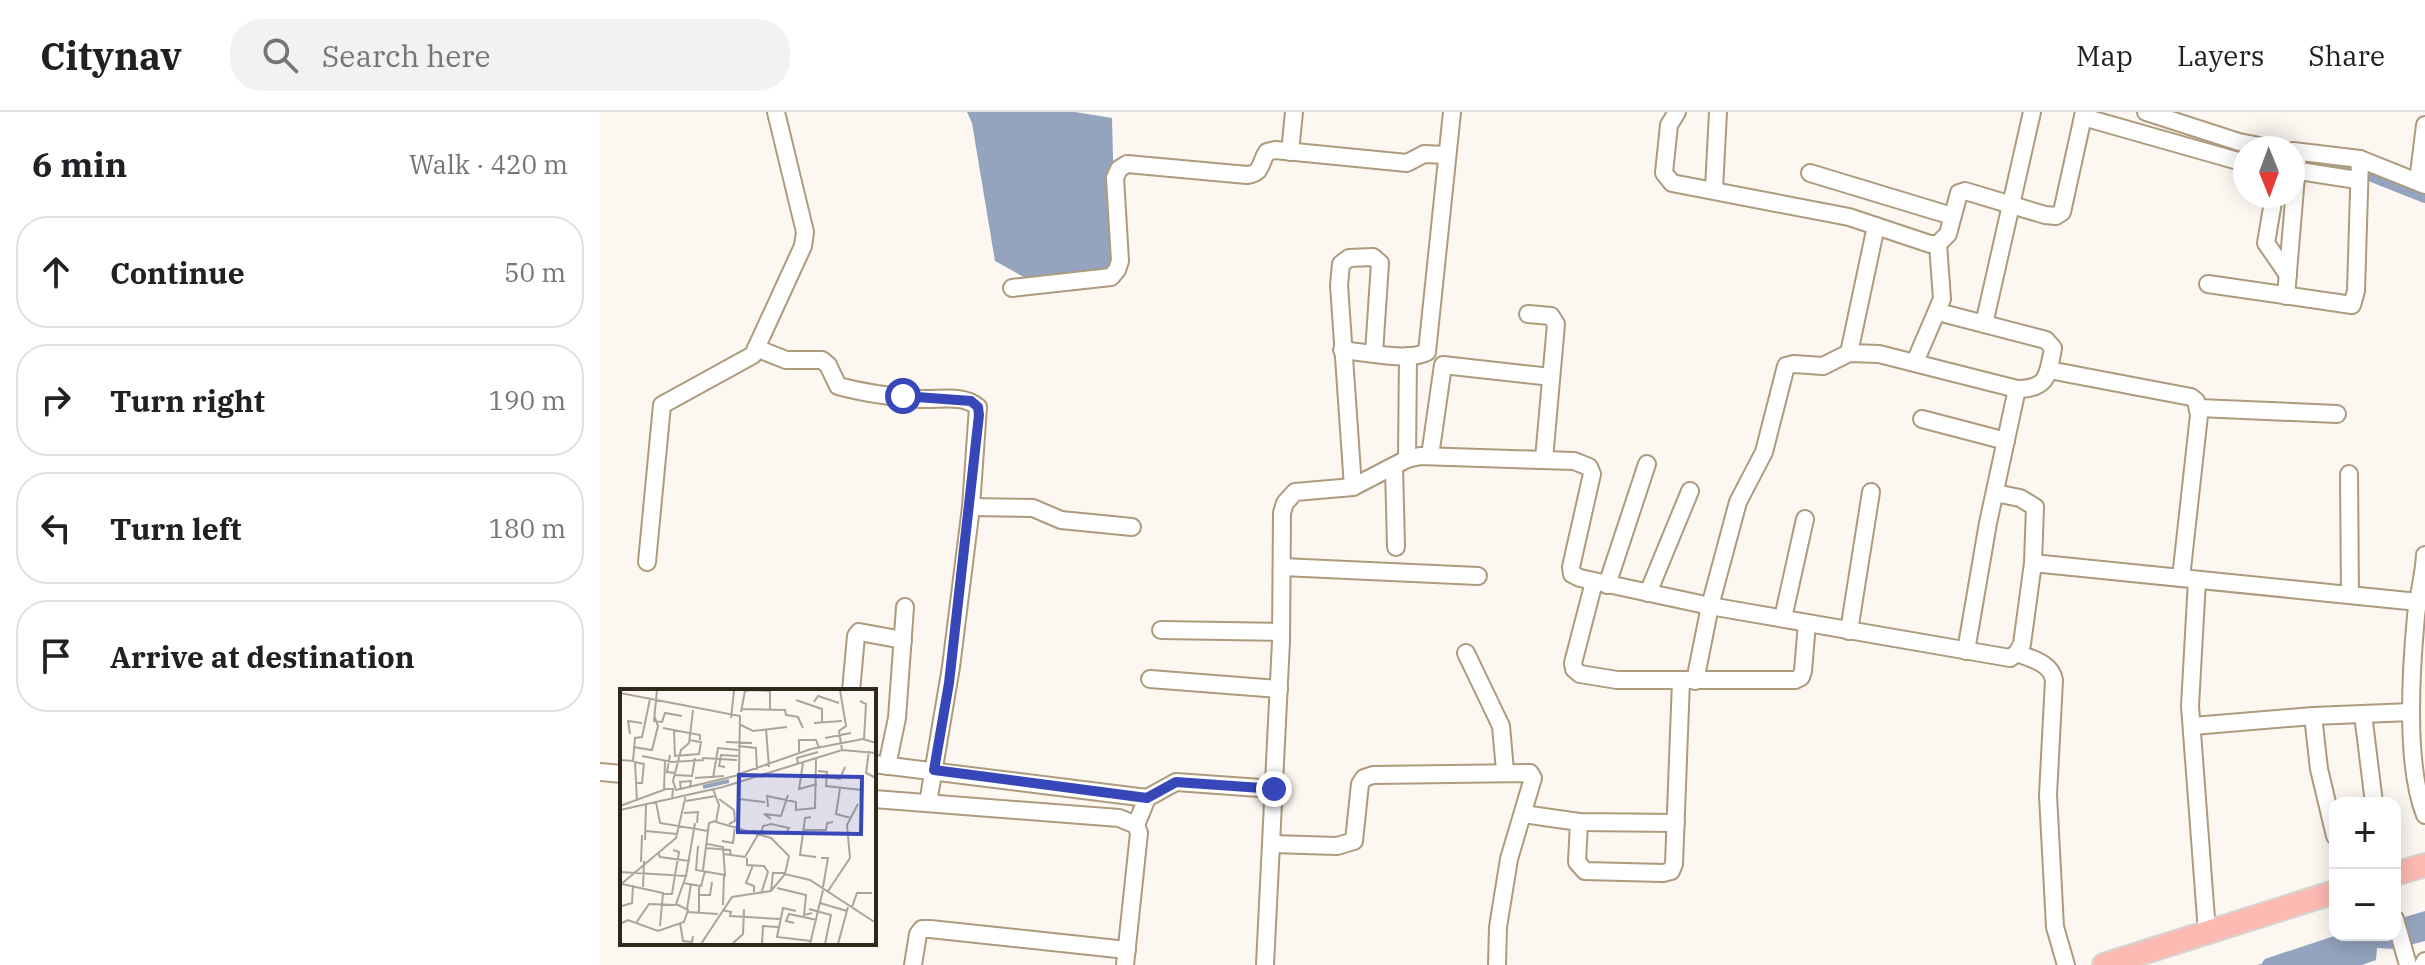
<!DOCTYPE html>
<meta charset="utf-8">
<style>
:root{--surface:#fff;--page:#f2f2f2;--text:#202124;--muted:#757577;--line:#e0e0e0}
body{margin:0;font-family:"IBM Plex Serif",serif;background:var(--page);color:var(--text)}
.controls{position:absolute;right:24px;bottom:24px;display:grid;overflow:hidden;border-radius:16px;box-shadow:0 4px 20px #0003}
.controls button{width:72px;height:72px;display:grid;place-items:center;padding:0;border:0;border-bottom:2px solid var(--line);background:var(--surface);color:var(--text);font:40px sans-serif}
.compass{position:absolute;left:1633px;top:24px;width:72px;height:72px;border-radius:50%;background:var(--surface);box-shadow:0 4px 20px #0003;rotate:179deg}
.stop{position:absolute;width:24px;height:24px;margin:-18px;border:6px solid #3747ba;border-radius:50%;background:#fff}
.stop.end{background:#3747ba;border-color:#fff;box-shadow:0 2px 8px #0008}
.list{margin:0;padding:0;list-style:none}
h2{display:flex;justify-content:space-between;align-items:center;height:104px;margin:0;padding:0 32px;font-size:34px}
h2 small{font-size:26px;font-weight:400;color:var(--muted)}
.list li{display:grid;grid-template-columns:52px 1fr auto;gap:24px;align-items:center;box-sizing:border-box;height:112px;margin:0 16px 16px;padding:0 16px;border:2px solid var(--line);border-radius:32px}
.list b{display:block;font-size:30px;white-space:nowrap}
.list em{font-size:26px;font-style:normal;color:var(--muted)}
.icon{flex:none;width:44px;height:44px;fill:none;stroke:currentColor;stroke-width:2;stroke-linecap:round;stroke-linejoin:round}
.map{position:relative;flex:none;width:1825px;height:853px;overflow:hidden}
header{display:flex;align-items:center;gap:48px;box-sizing:border-box;height:112px;padding:0 40px;background:var(--surface);border-bottom:2px solid var(--line)}
header strong{font-size:38px}
nav{display:flex;gap:44px;margin-inline-start:auto;font-size:28px}
.search{width:560px;height:72px;background:var(--page);display:flex;align-items:center;gap:20px;box-sizing:border-box;padding:0 28px;border-radius:32px;color:var(--muted);font-size:30px}
main{display:flex}
aside{flex:1;background:var(--surface)}
.map>svg:first-child{display:block}
.water{fill:#94a4be}
.lines{fill:none;stroke-linecap:round;stroke-linejoin:round}
.canal{stroke:#94a4be;stroke-width:14}
.minor-casing{stroke:#ae9a7c;stroke-width:20}
.major-casing{stroke:#d6d4d1;stroke-width:26}
.minor{stroke:#fff;stroke-width:16}
.major{stroke:#fdbab3;stroke-width:22}
.route{stroke:#3747ba;stroke-width:10}
.inset-river{fill:none;stroke:#94a4be;stroke-width:4}
.inset-road{fill:none;stroke:#aaa49b;stroke-width:2}
.view{fill:#3747ba;fill-opacity:0.15;stroke:#3747ba;stroke-width:4}
.inset-edge{fill:none;stroke:#30271b;stroke-width:4}
</style>
<header>
<strong>Citynav</strong>
<div class="search"><svg class="icon" aria-label="search" viewBox="0 0 24 24"><circle cx="10" cy="10" r="6"/><path d="M15 15l6 6"/></svg>Search here</div>
<nav><a>Map</a><a>Layers</a><a>Share</a></nav>
</header>
<main>
<aside>
<h2>6 min<small>Walk · 420 m</small></h2>
<ul class="list">
<li><svg class="icon" aria-label="ahead" viewBox="0 0 24 24"><path d="M12 20V5M6 11l6-6 6 6"/></svg><div><b>Continue</b></div><em>50 m</em></li>
<li><svg class="icon" aria-label="right" viewBox="0 0 24 24"><path d="M7 20v-9h11M14 6l5 5-5 5"/></svg><div><b>Turn right</b></div><em>190 m</em></li>
<li><svg class="icon" aria-label="left" viewBox="0 0 24 24"><path d="M17 20v-9H6M10 6l-5 5 5 5"/></svg><div><b>Turn left</b></div><em>180 m</em></li>
<li><svg class="icon" aria-label="arrive" viewBox="0 0 24 24"><path d="M6 21V4h12l-3 4 3 4H6"/></svg><div><b>Arrive at destination</b></div></li>
</ul>
</aside>
<div class="map">
<svg width="1825" height="853" viewBox="0 0 1825 853">
<rect width="100%" height="100%" fill="#fcf7f1"/>
<g class="water">
<path d="M367 0H475L512 6 516 163 438 173 395 149 372 11Z"/>
<path d="M1825 799V829L1794 837 1777 836 1776 848 1762 853H1657L1740 831 1758 823H1795V808Z"/>
</g>
<g class="lines">
<g class="canal">
<path d="M1693 51 1757 57 1825 84"/>
<path d="M1669 853 1760 823"/>
</g>
<g class="minor-casing">
<g id="minor">
<path d="M1077 0 1069 13 1064 61 1072 71 1249 105 1330 132H1338L1348 122 1359 81 1365 79 1445 103 1456 104 1462 100 1484 0"/>
<path d="M1546 0 1639 30 1670 36"/>
<path d="M1483 5 1645 51"/>
<path d="M1693 39 1760 47 1825 73"/>
<path d="M690 40 694 0"/>
<path d="M1693 58 1757 68"/>
<path d="M1210 61 1352 104"/>
<path d="M1818 70 1825 13"/>
<path d="M1114 77 1118 0"/>
<path d="M1674 84 1666 131 1688 163"/>
<path d="M1608 172 1752 193 1756 179 1760 47"/>
<path d="M412 176 511 165 517 158 520 149 515 66 519 57 527 52 647 63C663 61 659 52 667 40L675 38 807 51 824 42 847 43"/>
<path d="M1686 184 1698 40"/>
<path d="M928 202 951 204 956 212 944 347"/>
<path d="M1384 212 1432 0"/>
<path d="M156 236 186 248H222L228 253 238 274C264 281 294 285 321 287 340 288 363 282 378 295L371 395 351 555 328 691"/>
<path d="M742 238C763 240 809 250 827 240L852 0"/>
<path d="M1249 241 1276 114"/>
<path d="M1315 250 1342 187 1338 132"/>
<path d="M1449 258 1591 285 1596 289 1599 303 1581 466"/>
<path d="M1599 296 1737 302"/>
<path d="M1322 307 1406 329"/>
<path d="M830 344 843 253 951 265"/>
<path d="M807 347 808 244"/>
<path d="M794 354 796 435"/>
<path d="M1749 362 1750 483"/>
<path d="M753 375 739 173 741 152 749 146 773 145 780 151 774 241"/>
<path d="M371 395 433 396 461 408 532 415"/>
<path d="M1825 443C1824 464 1818 484 1816 504 1811 558 1805 653 1825 703"/>
<path d="M47 450 62 293 153 243 203 134 205 120 176 0"/>
<path d="M1433 451 1818 490"/>
<path d="M682 455 878 464"/>
<path d="M1597 468 1590 594 1607 820"/>
<path d="M994 470 973 551 974 557 980 562 1017 568H1195L1201 565 1203 559 1207 511"/>
<path d="M1007 473 1047 352"/>
<path d="M1048 481 1090 379"/>
<path d="M1183 506 1205 407"/>
<path d="M561 518 681 520"/>
<path d="M1249 519 1271 380"/>
<path d="M1366 539 1388 411 1417 277"/>
<path d="M866 541 901 614 905 659"/>
<path d="M1417 541C1432 547 1451 551 1454 568L1448 683 1455 815 1466 853"/>
<path d="M550 567 679 577"/>
<path d="M1095 569 1110 494 1138 390 1164 340 1186 254 1194 252 1223 254 1249 241 1279 242 1417 277C1448 277 1448 263 1453 236L1446 228 1338 200"/>
<path d="M251 579 256 524 259 520 303 528"/>
<path d="M1763 602 1774 691"/>
<path d="M1713 604 1719 657 1735 724"/>
<path d="M1593 614 1713 604 1811 600"/>
<path d="M274 652 547 686"/>
<path d="M287 654 297 606 305 495"/>
<path d="M0 660 22 662"/>
<path d="M274 687 519 706 536 713 539 721 525 853"/>
<path d="M923 702 979 710 1076 711"/>
<path d="M979 710 977 750 985 759 1063 761 1071 759 1074 752 1081 569"/>
<path d="M536 713 547 686 576 670 674 677"/>
<path d="M672 732 737 734 754 729 760 672 764 666 773 663 930 661 933 666 909 747 898 815 897 853"/>
<path d="M1795 807 1808 853"/>
<path d="M313 853 318 822 322 817H330L527 838"/>
<path d="M665 853 681 529 682 401 685 391 695 380 753 375 807 347 820 344 974 349 989 355 992 362 971 455 972 462 980 466 1110 494 1410 546 1417 541 1422 532 1433 451 1435 395 1420 386 1395 381"/>
<path d="M1823 853 1825 849"/>
</g>
</g>
<g class="major-casing">
<g id="major">
<path d="M1795 762 1825 753"/>
<path d="M1504 853 1735 780"/>
</g>
</g>
<use href="#minor" class="minor"/>
<use href="#major" class="major"/>
</g>
<g class="lines">
<path class="route" d="M303 284 371 289 378 295 379 303 349 571 334 658 547 686 576 670 674 677"/>
</g>
<g transform="translate(20 577)">
<rect width="256" height="256" fill="#fcf7f1"/>
<path class="inset-river" d="M83 98 109 92"/>
<path class="inset-road" d="M37 1 34 32 42 33 45 24 62 27M220 1 226 37 219 42 222 61M0 4 120 27 119 86 56 101 53 92 61 61 69 54 73 21M176 11 202 20V35M240 12 246 15 244 50M194 13 198 7 219 14M121 20 165 21 166 26 178 28 183 39M121 23 125 2 132 1 150 2V21M111 29 114 2M194 34 222 32M119 35 133 42 167 38M43 39 80 46V51M146 40 149 78M54 41 55 67 79 65 81 53 69 51M10 45 8 32 22 34M205 49 231 44M106 53 132 54M118 57 136 59 137 81M13 58 32 61 38 37 34 26M249 62 246 84 256 89M179 63V51H196L199 59M50 66 47 83 56 84M22 67 52 73 84 71M82 69 117 71M0 71 13 72 15 49 22 48 30 10M183 74 179 100 197 95M178 75 177 69 198 63M105 78 99 77 101 66 118 67M198 82 207 83 206 97 242 101M119 85 191 60 243 50 256 54M55 86 72 87 75 69M206 88 220 90 225 78M75 89 104 87M93 89 98 59 118 61M16 94H22L24 74M220 99 216 125 231 129M93 100 99 116 96 133 151 149 169 167 165 185M44 101 45 72M61 101 60 93 71 92 70 98M99 110 114 121 115 132 109 135M119 110 145 113M17 112 15 73 24 75M66 112 96 107M36 113 40 134 88 142M0 117 46 100H53L52 110M148 118 147 107 176 113V121L195 119 196 70M0 121 103 98 222 61 256 64M64 124 78 123 77 134M191 128 185 129 180 166 196 168M151 130 144 125 161 127 168 106M184 141H206L207 134 213 133M26 142 57 145M141 145 143 137 151 135 169 139 166 144M25 151 26 116M102 152 113 154 115 137M78 157 76 181 105 186 103 158 87 155M86 159 110 161 111 166M53 161 59 163 55 186M38 163 40 168 70 172M104 165 125 168 139 144M127 169V176L144 177 148 183 141 205M201 169H208L203 198M21 173 22 146M133 176 126 194 134 197V203M83 181 89 134 95 132M0 183 66 187 56 215 68 221 64 233 38 242 8 231 2 234M66 187 75 134M63 194 81 197 85 182M2 195 43 204 40 237M0 196 56 149 66 106M23 198 24 172M157 199 186 206 184 226 192 224M151 202 153 184H165M208 202 230 169 227 136 238 115M43 205H52L55 186M78 206H90L92 193M200 214 227 222M103 216 104 186M2 217 12 214 13 196M232 218 237 204H252M67 220 71 195M189 220 211 226 205 255M102 221 111 223 110 227 160 230M176 222 163 219 157 248 191 252M67 223 98 225M79 224V197M16 234 29 215 56 216M60 234 63 252 72 253 73 247M174 234 166 232 169 225 197 231M81 255 112 208 151 202 165 185 190 191 256 234M112 255 123 245 124 220M142 255 143 237 158 238M190 255 203 201M218 255 228 218"/>
<path class="view" d="M119 86 242 88 241 145 118 143Z"/>
<rect width="256" height="256" class="inset-edge"/>
</g>
</svg>
<div class="controls">
<button>+</button>
<button>−</button>
</div>
<svg class="compass" viewBox="-18 -18 36 36"><path d="M0-13l5 13h-10z" fill="#e53935"/><path d="M0 13l5-13h-10z" fill="#757577"/></svg>
<div class="stop" style="left:303px;top:284px"></div>
<div class="stop end" style="left:674px;top:677px"></div>
</div>
</main>
